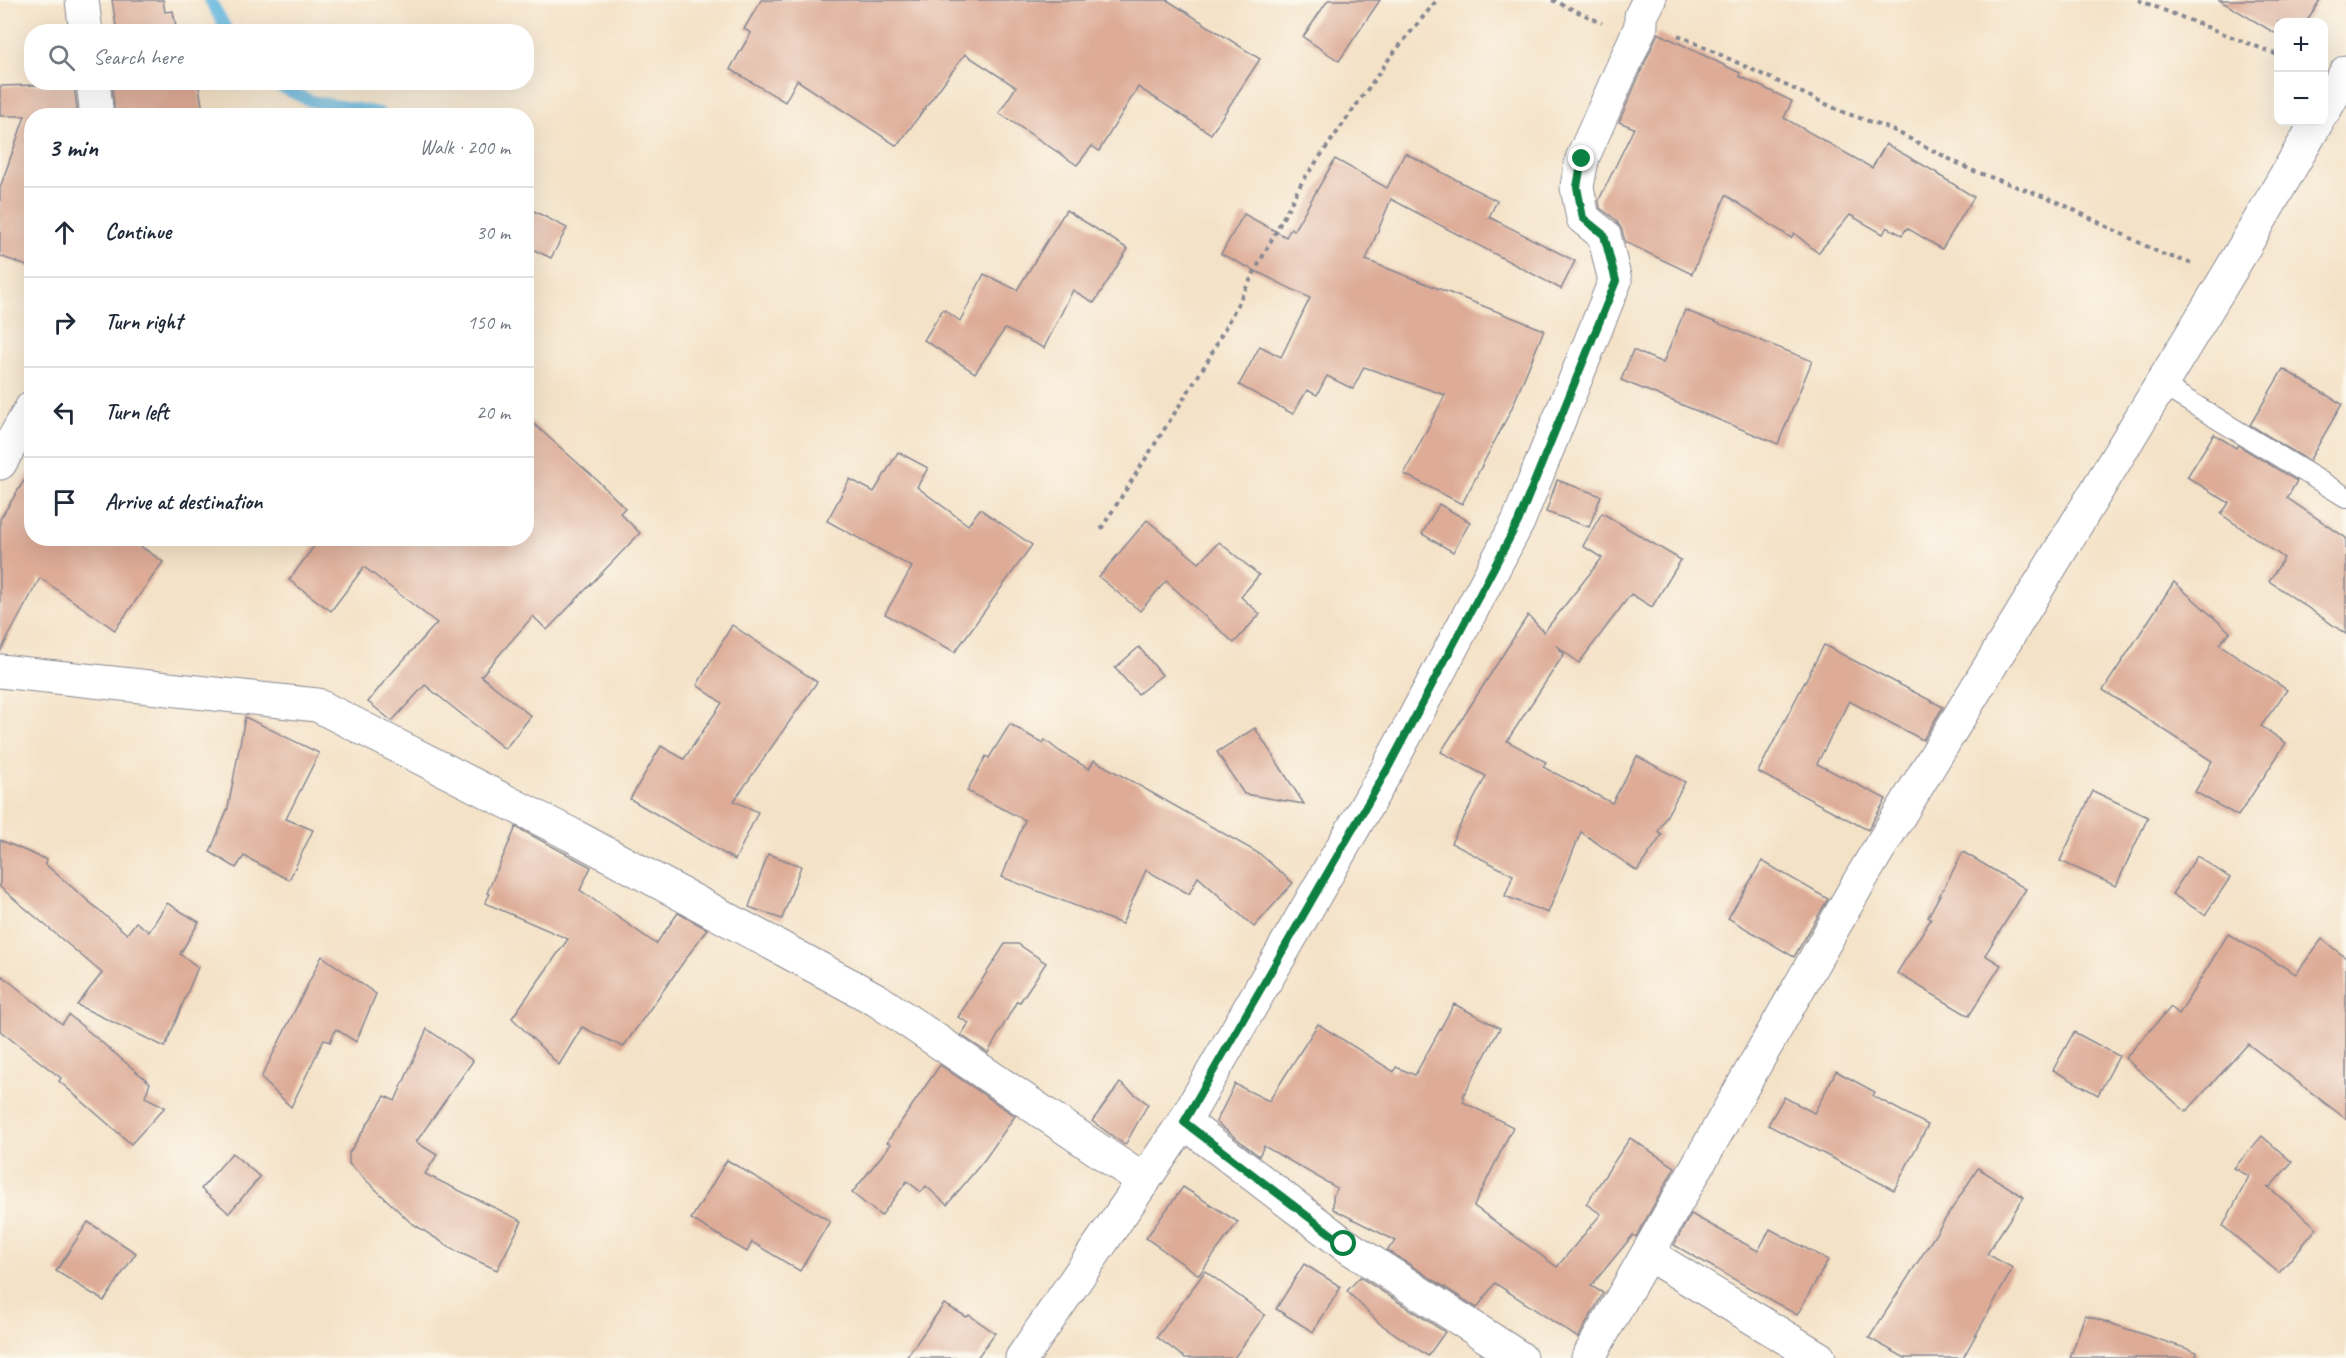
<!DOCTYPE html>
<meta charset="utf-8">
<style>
:root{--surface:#fff;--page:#f2f2f3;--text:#1f2937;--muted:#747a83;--line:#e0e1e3}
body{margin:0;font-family:Caveat,sans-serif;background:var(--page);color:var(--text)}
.controls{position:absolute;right:18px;top:18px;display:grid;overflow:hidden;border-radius:12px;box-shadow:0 6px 24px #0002}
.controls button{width:54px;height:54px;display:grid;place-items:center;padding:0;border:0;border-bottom:2px solid var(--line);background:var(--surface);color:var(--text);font:30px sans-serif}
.stop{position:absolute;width:18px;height:18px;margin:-14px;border:4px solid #0b8043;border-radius:50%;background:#fff}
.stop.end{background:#0b8043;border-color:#fff;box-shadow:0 2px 6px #0008}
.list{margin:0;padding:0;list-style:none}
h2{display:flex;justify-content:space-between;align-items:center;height:78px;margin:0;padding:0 24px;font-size:26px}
h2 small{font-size:20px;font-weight:400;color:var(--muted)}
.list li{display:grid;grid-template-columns:39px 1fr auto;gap:18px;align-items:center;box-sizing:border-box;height:90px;padding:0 24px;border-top:2px solid var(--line)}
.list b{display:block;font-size:22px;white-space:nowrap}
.list em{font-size:20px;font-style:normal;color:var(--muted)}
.icon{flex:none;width:33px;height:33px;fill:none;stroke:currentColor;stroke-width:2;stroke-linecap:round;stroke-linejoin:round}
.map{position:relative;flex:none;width:2346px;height:1358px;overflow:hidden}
.search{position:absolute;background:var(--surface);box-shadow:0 6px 24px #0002;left:24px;top:24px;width:510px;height:66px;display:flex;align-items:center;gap:15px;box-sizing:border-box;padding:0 21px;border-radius:24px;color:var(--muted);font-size:22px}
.panel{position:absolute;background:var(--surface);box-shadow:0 6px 24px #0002;left:24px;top:108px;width:510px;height:438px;border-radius:24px}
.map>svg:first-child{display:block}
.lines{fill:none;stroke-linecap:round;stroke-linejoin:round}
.stream{stroke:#64b7df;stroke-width:12}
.building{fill:#ddab96}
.service-casing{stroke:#888892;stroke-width:22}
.minor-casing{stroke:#888892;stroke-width:35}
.path{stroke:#888892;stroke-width:4;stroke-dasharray:4.5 4.5;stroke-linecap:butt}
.service{stroke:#fff;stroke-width:20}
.minor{stroke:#fff;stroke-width:33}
.route{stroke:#0b8043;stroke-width:8}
</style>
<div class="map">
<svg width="2346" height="1358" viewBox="0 0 2346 1358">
<rect width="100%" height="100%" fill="#fbf7ec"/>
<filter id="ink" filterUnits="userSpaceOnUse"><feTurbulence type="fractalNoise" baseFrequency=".0167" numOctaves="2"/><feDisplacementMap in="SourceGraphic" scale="12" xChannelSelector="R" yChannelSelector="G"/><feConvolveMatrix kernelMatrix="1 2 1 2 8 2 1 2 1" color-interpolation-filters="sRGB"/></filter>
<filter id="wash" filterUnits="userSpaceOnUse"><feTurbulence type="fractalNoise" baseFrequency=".008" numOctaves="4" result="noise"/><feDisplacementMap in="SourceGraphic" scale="24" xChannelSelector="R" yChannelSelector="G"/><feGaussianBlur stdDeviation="1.35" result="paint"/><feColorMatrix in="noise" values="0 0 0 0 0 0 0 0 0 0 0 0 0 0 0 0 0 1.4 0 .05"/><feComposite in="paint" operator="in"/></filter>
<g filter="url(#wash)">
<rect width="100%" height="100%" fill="#f4e2c7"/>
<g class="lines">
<g class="stream">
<path d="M210 0 228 32"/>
<path d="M270 82 311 101 379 113 382 116"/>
</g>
</g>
<g id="blocks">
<g class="building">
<path d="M112 0H163L165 12 173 11 177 32H117Z"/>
<path d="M761 0H1167L1260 59 1211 134 1138 87 1099 151 1092 146 1077 165 999 113 1016 87 965 54 897 146 797 80 785 102 730 69 751 33 744 29Z"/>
<path d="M1328 0H1380L1339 61 1303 37Z"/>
<path d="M2219 0H2320L2306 22H2278V35Z"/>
<path d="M1658 33 1740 73 1739 76 1792 101 1784 118 1872 168 1886 144 1937 173V174L1974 197 1942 249 1907 228 1902 235 1887 227 1883 234 1850 215 1818 253 1794 233 1791 238 1726 195 1692 274 1625 242 1622 230 1616 220 1600 208 1599 200 1634 128 1619 122Z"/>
<path d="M184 82H198L204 116H115L112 83Z"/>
<path d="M74 84 78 116H32V268L0 256V188L25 116H0V86Z"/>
<path d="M1405 153 1497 201 1489 217 1575 261 1561 289 1391 199 1366 260 1544 330 1511 410 1462 504 1404 474 1445 395 1364 367 1353 389 1327 376 1317 395 1307 390 1293 414 1239 385 1260 346 1281 357 1310 298 1221 254 1244 214 1286 237 1291 228 1294 230 1335 159 1387 188Z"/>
<path d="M526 207 567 228 551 258 526 246Z"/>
<path d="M1066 210 1128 249 1094 303 1073 290 1044 348 1005 329 975 373 924 340 943 309 960 321 984 274 1017 290Z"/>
<path d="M1685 310 1812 361 1778 444 1621 380 1633 350 1663 363Z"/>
<path d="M2283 369 2342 404 2309 461 2250 425Z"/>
<path d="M526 417 598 481 625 508 620 513 640 533 547 630 533 616 481 676 531 716 505 749 425 685 392 721 368 702 387 678 437 623 364 567 331 611 289 580 320 538H526Z"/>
<path d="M2214 434 2236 448 2238 445 2297 481 2287 498 2346 538V634L2269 581 2284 558 2221 514 2229 503 2187 477Z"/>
<path d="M898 452 928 468 917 487 968 525 980 509 1032 545 955 652 885 614 912 567 827 521 850 479 874 492Z"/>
<path d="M32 468V538H129L163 562 115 630 40 578 0 652V519Z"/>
<path d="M1557 480 1601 496 1589 527 1546 512Z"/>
<path d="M1439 504 1470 522 1453 552 1422 534Z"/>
<path d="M1602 513 1681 560 1652 607 1631 594 1579 663 1556 645 1564 654 1507 741 1546 762 1543 767 1612 803 1637 756 1685 782 1658 832 1662 835 1637 871 1581 832 1548 913 1505 896 1513 875 1451 843 1486 776 1441 752 1528 615 1544 632 1602 558 1583 546Z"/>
<path d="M1147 520 1199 563 1219 542 1259 575 1241 597 1260 614 1234 643 1166 581 1140 611 1099 577Z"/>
<path d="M2174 582 2230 632 2219 644 2287 690 2261 726 2286 743 2238 816 2195 792 2212 761 2103 690Z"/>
<path d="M732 625 817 682 734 801 758 812 735 860 630 799 661 746 684 759 722 703 697 685Z"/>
<path d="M1824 645 1943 707 1923 740 1849 701 1817 764 1886 799 1868 830 1758 772Z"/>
<path d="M1139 647 1162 675 1138 694 1115 668Z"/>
<path d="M245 717 319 753 286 819 313 830 289 880 244 856 236 868 210 852 228 808Z"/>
<path d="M1010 724 1042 743 1045 740 1059 751 1089 769 1094 760 1260 854 1293 883 1254 927 1198 877 1189 894 1146 870 1122 924 1002 877 1025 820 967 791 986 756 989 758Z"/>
<path d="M1255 728 1304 804 1244 794 1217 752Z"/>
<path d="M2093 791 2148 817 2116 886 2060 861Z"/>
<path d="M516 827 591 867 580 890 656 944 678 913 707 929 623 1047 582 1027 559 1065 512 1018 568 939 485 903 490 894 487 893Z"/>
<path d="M0 840 47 860 45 864 127 934 136 922 149 932 167 903 199 922 180 954 198 967 165 1047 77 1005 102 973 0 887Z"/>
<path d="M1963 852 2026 889 1985 955 2001 965 1969 1016 1897 973 1931 919 1928 917Z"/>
<path d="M768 854 801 866 782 919 749 907Z"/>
<path d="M2197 856 2230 878 2205 915 2172 894Z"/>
<path d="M1762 861 1828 899 1794 957 1728 918Z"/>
<path d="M2228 934 2296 974 2322 939 2346 958V1119L2248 1044 2186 1112 2125 1058 2171 1007 2179 1014Z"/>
<path d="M1005 944H1018L1046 963 1020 1002 1017 1001 988 1053 961 1035 969 1023 958 1017Z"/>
<path d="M322 956 376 994 356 1042 336 1029 330 1042 324 1039 291 1107 261 1078Z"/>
<path d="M0 974 62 1024 69 1015 150 1083 145 1097 165 1107 131 1144 59 1081 61 1078 0 1031Z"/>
<path d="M1454 1004 1500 1028 1463 1096 1465 1098 1463 1102 1513 1127 1474 1206 1557 1267 1601 1214 1586 1204 1630 1138 1675 1167 1636 1237 1633 1235 1591 1286 1603 1293 1578 1338 1495 1283 1477 1308 1387 1250 1396 1241 1333 1209V1196L1337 1188 1264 1146 1259 1156 1216 1122 1235 1084 1269 1101 1318 1024 1394 1072 1396 1067 1415 1075Z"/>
<path d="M427 1029 473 1061 416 1142 437 1155 425 1174 522 1221 497 1270 456 1251 410 1222 349 1164V1153L385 1096 395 1101Z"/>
<path d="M2074 1032 2119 1056 2098 1095 2053 1070Z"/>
<path d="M940 1065 1015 1116 985 1159 947 1205 926 1186 921 1192 907 1181 881 1216 852 1193 891 1144 887 1142Z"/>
<path d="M1836 1071 1875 1092 1873 1096 1928 1125 1894 1190 1768 1125 1784 1097 1814 1113Z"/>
<path d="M1120 1083 1148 1104 1125 1145 1092 1121Z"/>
<path d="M2262 1136 2292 1162 2270 1187 2267 1186 2317 1228 2279 1273 2223 1226 2249 1176 2234 1168Z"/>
<path d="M232 1153 260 1177 229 1213 201 1189Z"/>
<path d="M727 1160 830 1221 800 1271 752 1242 747 1252 691 1219Z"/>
<path d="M1978 1168 2024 1197 1987 1254 2013 1268 1963 1358H1905L1869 1338Z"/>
<path d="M1183 1187 1238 1222 1199 1275 1146 1238Z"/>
<path d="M1691 1214 1758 1251 1770 1229 1828 1260 1797 1315 1674 1245Z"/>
<path d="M88 1222 136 1253 104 1301 56 1271Z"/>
<path d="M1304 1264 1341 1287 1313 1332 1276 1309Z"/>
<path d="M1205 1271 1265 1315 1234 1358H1185L1157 1337Z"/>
<path d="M1360 1277 1445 1332 1428 1356 1379 1323 1347 1291Z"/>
<path d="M944 1304 967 1317 969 1315 995 1333 977 1358H906Z"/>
<path d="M2085 1315 2197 1352 2196 1358H2070Z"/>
</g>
</g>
</g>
<g filter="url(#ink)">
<use href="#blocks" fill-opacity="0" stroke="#888892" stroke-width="1.5"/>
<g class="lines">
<g class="service-casing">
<path id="service" d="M2162 385 2346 497"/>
</g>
<g class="minor-casing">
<g id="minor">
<path d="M82 0 86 32"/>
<path d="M93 82 97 116"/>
<path d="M2324 111 2346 72"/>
<path d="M0 463 32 407"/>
<path d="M0 671 317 705 572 835 877 1000 1144 1181"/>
<path d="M1184 1122 1344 1244 1520 1358"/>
<path d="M1648 1254 1819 1358"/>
<path d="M1022 1358 1184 1122 1388 768 1518 522 1615 281 1604 235 1583 218 1577 187 1582 159 1641 26V16L1649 0"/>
<path d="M1588 1358 1863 875 2229 273 2317 122"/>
</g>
</g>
<g class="path">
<path d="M1552 0 1602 23"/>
<path d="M2138 0 2278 55"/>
<path d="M1678 35 1843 112 1891 129 1971 170 2056 201 2162 254 2191 263"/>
<path d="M1101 529 1207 362 1302 182 1391 56 1437 0"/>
</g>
<use href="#service" class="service"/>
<use href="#minor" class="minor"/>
</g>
</g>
<g class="lines" filter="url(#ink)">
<path class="route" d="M1344 1244 1184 1122 1388 768 1518 522 1616 281 1604 235 1583 218 1577 187 1582 159"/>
</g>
</svg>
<div class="controls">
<button>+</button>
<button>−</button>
</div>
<div class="stop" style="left:1344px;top:1244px"></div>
<div class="stop end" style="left:1582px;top:159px"></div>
<div class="search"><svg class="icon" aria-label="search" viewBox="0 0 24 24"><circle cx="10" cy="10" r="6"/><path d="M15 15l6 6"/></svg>Search here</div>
<section class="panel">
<h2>3 min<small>Walk · 200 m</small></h2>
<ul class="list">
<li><svg class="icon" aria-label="ahead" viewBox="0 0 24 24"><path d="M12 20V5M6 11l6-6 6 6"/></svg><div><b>Continue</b></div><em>30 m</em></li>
<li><svg class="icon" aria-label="right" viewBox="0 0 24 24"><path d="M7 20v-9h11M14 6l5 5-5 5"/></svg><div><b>Turn right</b></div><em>150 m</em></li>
<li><svg class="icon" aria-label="left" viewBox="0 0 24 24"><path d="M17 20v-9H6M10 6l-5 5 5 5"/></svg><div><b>Turn left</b></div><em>20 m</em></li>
<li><svg class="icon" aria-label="arrive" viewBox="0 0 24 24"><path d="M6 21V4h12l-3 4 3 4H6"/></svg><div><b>Arrive at destination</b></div></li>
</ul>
</section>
</div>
